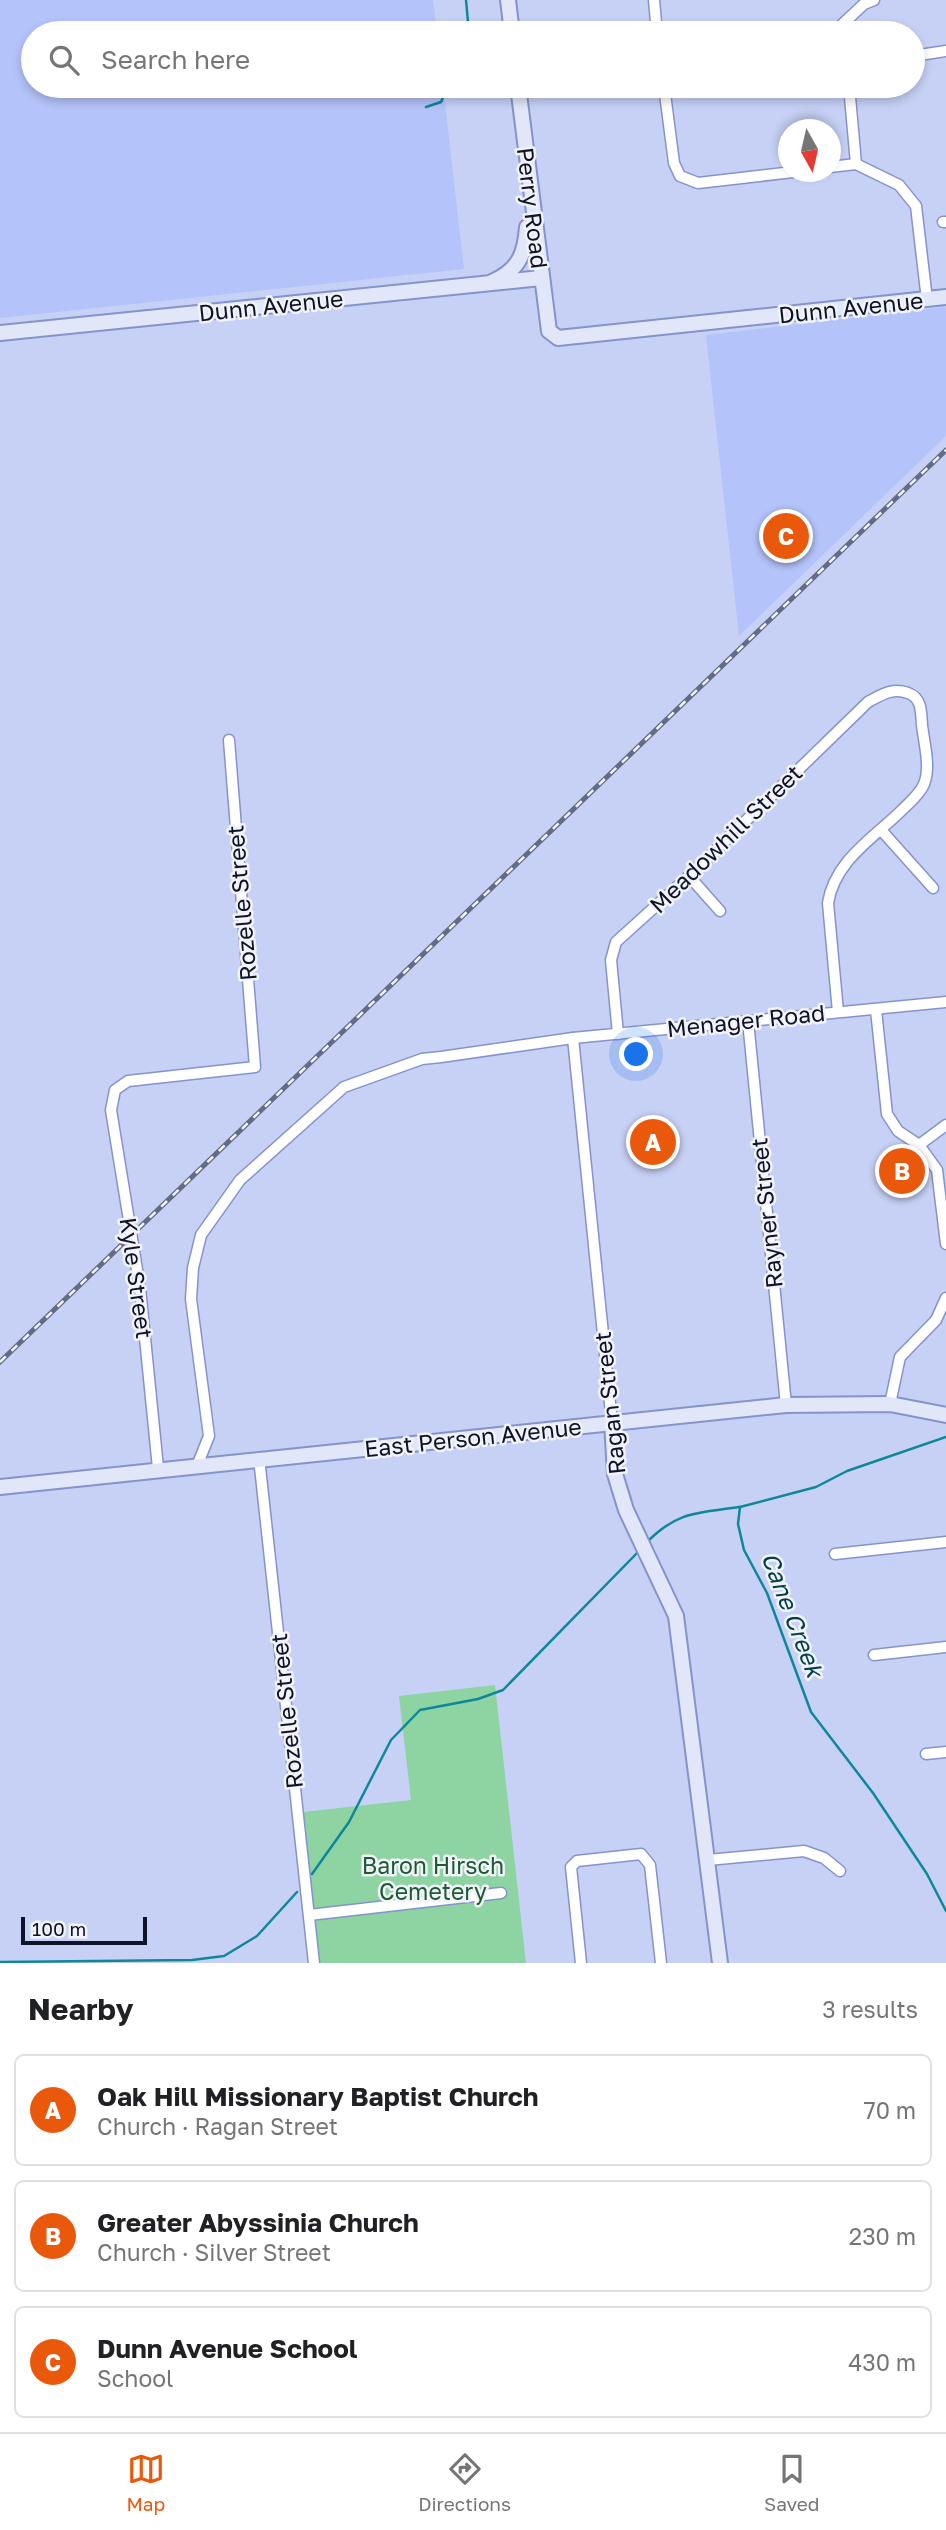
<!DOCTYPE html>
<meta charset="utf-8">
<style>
:root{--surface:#fff;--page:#f6f6f6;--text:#202124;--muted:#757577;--line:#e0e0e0;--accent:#ea580c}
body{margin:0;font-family:"Golos Text",sans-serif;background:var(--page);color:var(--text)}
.compass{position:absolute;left:778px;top:119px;width:63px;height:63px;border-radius:50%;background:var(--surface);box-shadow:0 4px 10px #0003;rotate:172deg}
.scale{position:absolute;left:21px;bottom:18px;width:126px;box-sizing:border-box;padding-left:7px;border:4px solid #0e1328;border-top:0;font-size:19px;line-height:24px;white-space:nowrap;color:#0e1328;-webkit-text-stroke:5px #f1f3f9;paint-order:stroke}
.you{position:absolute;left:637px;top:1055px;width:24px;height:24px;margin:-18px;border:5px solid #fff;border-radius:50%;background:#1a73e8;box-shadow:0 0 0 10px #1a73e833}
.badge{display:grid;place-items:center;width:46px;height:46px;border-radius:50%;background:var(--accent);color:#fff;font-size:23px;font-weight:700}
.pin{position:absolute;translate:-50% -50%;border:4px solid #fff;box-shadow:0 2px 7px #0006}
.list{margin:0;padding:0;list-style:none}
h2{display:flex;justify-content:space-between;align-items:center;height:91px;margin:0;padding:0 28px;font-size:30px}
h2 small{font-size:23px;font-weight:400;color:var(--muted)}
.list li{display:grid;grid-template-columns:46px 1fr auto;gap:21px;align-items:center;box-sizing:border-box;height:112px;margin:0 14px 14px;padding:0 14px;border:2px solid var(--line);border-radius:10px}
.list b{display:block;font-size:26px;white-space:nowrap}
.list p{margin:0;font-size:23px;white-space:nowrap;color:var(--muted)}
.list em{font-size:23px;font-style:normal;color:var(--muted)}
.icon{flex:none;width:38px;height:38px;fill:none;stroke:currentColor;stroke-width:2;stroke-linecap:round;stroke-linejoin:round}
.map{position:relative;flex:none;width:946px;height:1963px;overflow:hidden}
.search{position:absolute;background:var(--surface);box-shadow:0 4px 10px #0003;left:21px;right:21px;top:21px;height:77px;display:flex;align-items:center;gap:18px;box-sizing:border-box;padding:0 24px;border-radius:38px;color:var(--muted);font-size:26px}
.sheet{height:469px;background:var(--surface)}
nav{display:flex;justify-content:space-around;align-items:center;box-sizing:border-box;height:98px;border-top:2px solid var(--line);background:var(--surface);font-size:19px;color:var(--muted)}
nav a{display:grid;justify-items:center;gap:4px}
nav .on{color:var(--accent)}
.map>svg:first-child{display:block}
.built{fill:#b4c3f9}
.green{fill:#8ed4a2}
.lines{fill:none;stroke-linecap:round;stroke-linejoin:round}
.stream{stroke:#0f879a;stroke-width:2.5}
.street-casing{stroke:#8493cc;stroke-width:13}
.secondary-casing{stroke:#8493cc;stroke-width:18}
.street{stroke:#fff;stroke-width:10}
.secondary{stroke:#e1e6f9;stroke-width:14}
.rail-casing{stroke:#636b87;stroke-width:5}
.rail{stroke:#f1f3f9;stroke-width:2.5;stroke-dasharray:8;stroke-linecap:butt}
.labels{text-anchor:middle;stroke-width:5;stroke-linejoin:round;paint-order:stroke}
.street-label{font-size:23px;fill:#0e1328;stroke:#f1f3f9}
.park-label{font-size:23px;fill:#1b5a33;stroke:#f1f3f9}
.water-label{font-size:24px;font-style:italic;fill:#00404b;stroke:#f1f3f9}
</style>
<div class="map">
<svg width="946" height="1963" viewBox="0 0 946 1963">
<rect width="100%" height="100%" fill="#c7d1f5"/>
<g class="built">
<path d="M0 0H433L437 33H33V86H443L464 269 0 318Z"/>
<path d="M946 307V436L739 636 706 335Z"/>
</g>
<path class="green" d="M495 1685 526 1963H320L303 1812 411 1800 399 1696Z"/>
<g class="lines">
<g class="stream">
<path d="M466 0 469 33"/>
<path d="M426 107 441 102 448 86"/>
<path d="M946 1437 847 1471 816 1487 740 1507 738 1524 744 1550 767 1593 811 1712 873 1793 927 1874 946 1911"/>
<path d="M647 1542C678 1511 697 1513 739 1507"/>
<path d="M312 1874 349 1822 391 1740 420 1710 478 1699 503 1690 640 1550"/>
<path d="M0 1962 192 1960 224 1956 257 1936 297 1892"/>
</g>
<g class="street-casing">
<g id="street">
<path d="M654 0 657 33"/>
<path d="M833 33 864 4 874 0"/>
<path d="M913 56 946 51"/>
<path d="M664 86 674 163 680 176 698 183 793 172"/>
<path d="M849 86 856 164"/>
<path d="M856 164 899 185 916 206 927 300"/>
<path d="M830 167 856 164"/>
<path d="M943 222H946"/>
<path d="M882 831 933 888"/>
<path d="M689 876 720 911"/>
<path d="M876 1010 887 1114 898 1131 919 1145 937 1170 946 1244"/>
<path d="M748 1021 786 1405"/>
<path d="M618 1034 611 960 616 942 689 876 868 702C881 695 893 687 908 693 922 698 921 712 922 725 924 743 931 767 924 784 920 794 910 802 903 809 874 838 835 860 828 903L838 1012"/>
<path d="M573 1038 612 1423"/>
<path d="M919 1145 946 1125"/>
<path d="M890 1404 900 1357 936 1320 946 1298"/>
<path d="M259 1458 314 1963"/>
<path d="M197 1466 209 1436 191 1299 193 1268 201 1235 240 1180 344 1087 422 1059 441 1057 573 1038 946 1002"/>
<path d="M158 1468 140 1288 111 1110 115 1090 128 1081 255 1067 229 740"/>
<path d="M835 1554 946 1542"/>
<path d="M874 1655 946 1647"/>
<path d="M926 1754 946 1752"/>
<path d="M708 1860 804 1851 824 1858 840 1871"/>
<path d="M309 1915 501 1893"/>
<path d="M581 1963 571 1867 577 1861 641 1854 650 1865 661 1963"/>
</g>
</g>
<g class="secondary-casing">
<g id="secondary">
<path d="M508 0 512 33"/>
<path d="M518 86 549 331 558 338 946 297"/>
<path d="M492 282C519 270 525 254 527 227"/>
<path d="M0 333 541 278"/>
<path d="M612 1423 615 1474 626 1510 676 1616 720 1963"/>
<path d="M0 1487 786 1405 890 1404 946 1415"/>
</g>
</g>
<use href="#street" class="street"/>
<use href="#secondary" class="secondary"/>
<g class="rail-casing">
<path id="rail" d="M0 1362 946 450"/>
</g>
<use href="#rail" class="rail"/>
</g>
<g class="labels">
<g class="street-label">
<text transform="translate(532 208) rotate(83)" y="8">Perry Road</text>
<text transform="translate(271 306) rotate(-6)" y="8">Dunn Avenue</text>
<text transform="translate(851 308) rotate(-6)" y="8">Dunn Avenue</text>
<text transform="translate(726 839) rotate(-44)" y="8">Meadowhill Street</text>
<text transform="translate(242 903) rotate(-95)" y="8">Rozelle Street</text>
<text transform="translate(746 1021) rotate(-6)" y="8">Menager Road</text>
<text transform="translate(767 1213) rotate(-96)" y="8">Rayner Street</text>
<text transform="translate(136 1278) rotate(82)" y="8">Kyle Street</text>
<text transform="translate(610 1403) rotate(-96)" y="8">Ragan Street</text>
<text transform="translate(473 1438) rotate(-6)" y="8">East Person Avenue</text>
<text transform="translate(287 1711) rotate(-96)" y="8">Rozelle Street</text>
</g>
<g class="park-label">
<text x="433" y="1874">Baron Hirsch<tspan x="433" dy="26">Cemetery</tspan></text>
</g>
<g class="water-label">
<text transform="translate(792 1615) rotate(69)" y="8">Cane Creek</text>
</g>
</g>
</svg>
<svg class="compass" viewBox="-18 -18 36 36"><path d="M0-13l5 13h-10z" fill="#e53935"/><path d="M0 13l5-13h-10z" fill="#757577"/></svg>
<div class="scale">100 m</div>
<div class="you"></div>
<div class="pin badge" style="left:653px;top:1142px">A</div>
<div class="pin badge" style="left:902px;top:1171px">B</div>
<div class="pin badge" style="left:786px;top:536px">C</div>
<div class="search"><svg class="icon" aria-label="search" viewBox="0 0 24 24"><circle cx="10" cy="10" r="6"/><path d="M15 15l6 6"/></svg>Search here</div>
</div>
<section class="sheet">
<h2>Nearby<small>3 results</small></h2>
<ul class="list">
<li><span class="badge">A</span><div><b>Oak Hill Missionary Baptist Church</b><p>Church · Ragan Street</p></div><em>70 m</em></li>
<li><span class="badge">B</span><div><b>Greater Abyssinia Church</b><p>Church · Silver Street</p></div><em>230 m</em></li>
<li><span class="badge">C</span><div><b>Dunn Avenue School</b><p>School</p></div><em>430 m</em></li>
</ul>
</section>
<nav>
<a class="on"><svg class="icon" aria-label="map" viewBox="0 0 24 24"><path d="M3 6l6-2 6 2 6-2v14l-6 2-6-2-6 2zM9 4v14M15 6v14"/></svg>Map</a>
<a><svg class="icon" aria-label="directions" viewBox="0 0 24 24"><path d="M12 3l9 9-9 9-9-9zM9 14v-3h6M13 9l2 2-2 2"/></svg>Directions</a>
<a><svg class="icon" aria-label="saved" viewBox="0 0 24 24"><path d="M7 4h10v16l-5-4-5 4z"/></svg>Saved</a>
</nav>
